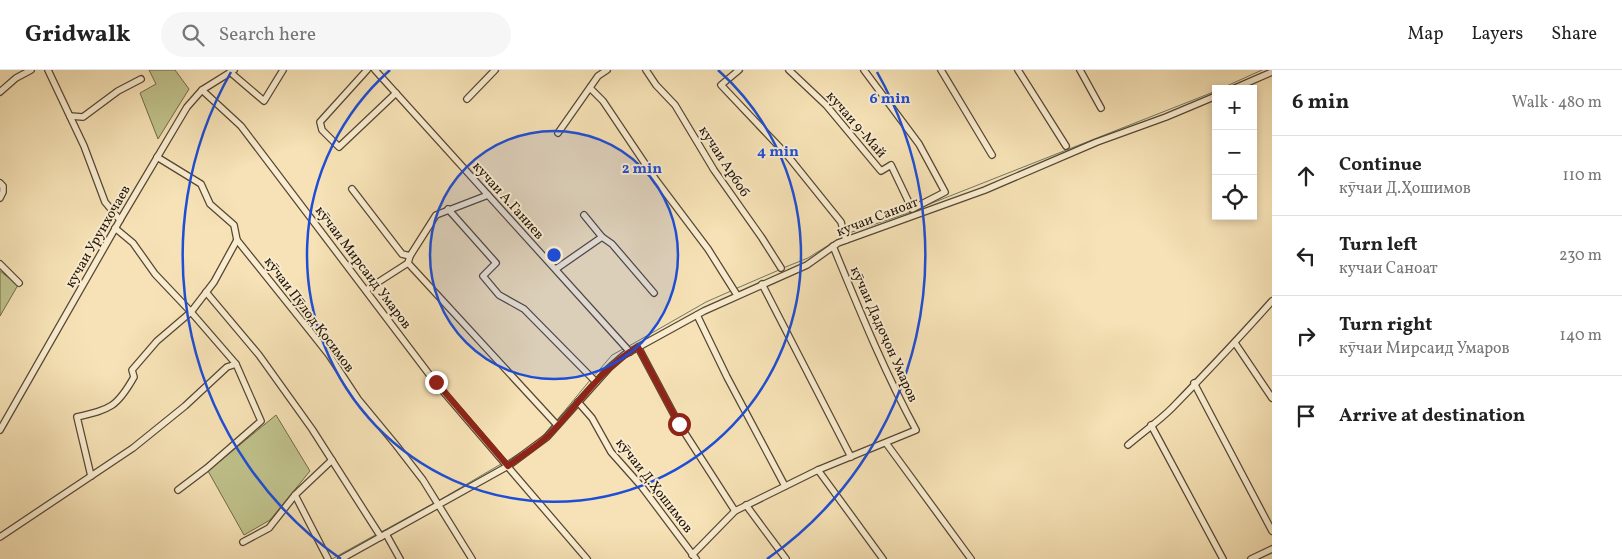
<!DOCTYPE html>
<meta charset="utf-8">
<style>
:root{--surface:#fff;--page:#f6f6f6;--text:#222;--muted:#767676;--line:#e0e0e0}
body{margin:0;font-family:Vollkorn,serif;background:var(--page);color:var(--text)}
.controls{position:absolute;right:15px;top:15px;display:grid;overflow:hidden;border-radius:0px;box-shadow:0 2px 8px #0003}
.controls button{width:45px;height:45px;display:grid;place-items:center;padding:0;border:0;border-bottom:1px solid var(--line);background:var(--surface);color:var(--text);font:25px sans-serif}
.stop{position:absolute;width:15px;height:15px;margin:-11px;border:4px solid #8f2418;border-radius:50%;background:#fff}
.stop.end{background:#8f2418;border-color:#fff;box-shadow:0 1px 5px #0008}
.list{margin:0;padding:0;list-style:none}
h2{display:flex;justify-content:space-between;align-items:center;height:65px;margin:0;padding:0 20px;font-size:21px}
h2 small{font-size:16px;font-weight:400;color:var(--muted)}
.list li{display:grid;grid-template-columns:32px 1fr auto;gap:15px;align-items:center;box-sizing:border-box;height:80px;padding:0 20px;border-top:1px solid var(--line)}
.list b{display:block;font-size:19px;white-space:nowrap}
.list p{margin:0;font-size:16px;white-space:nowrap;color:var(--muted)}
.list em{font-size:16px;font-style:normal;color:var(--muted)}
.icon{flex:none;width:28px;height:28px;fill:none;stroke:currentColor;stroke-width:2;stroke-linecap:round;stroke-linejoin:round}
.map{position:relative;flex:none;width:1272px;height:489px;overflow:hidden}
header{display:flex;align-items:center;gap:30px;box-sizing:border-box;height:70px;padding:0 25px;background:var(--surface);border-bottom:1px solid var(--line)}
header strong{font-size:24px}
nav{display:flex;gap:28px;margin-inline-start:auto;font-size:18px}
.search{width:350px;height:45px;background:var(--page);display:flex;align-items:center;gap:12px;box-sizing:border-box;padding:0 18px;border-radius:28px;color:var(--muted);font-size:19px}
main{display:flex}
aside{flex:1;background:var(--surface)}
.map>svg:first-child{display:block}
.green{fill:#c0c28c;stroke:#706a49}
.lines{fill:none;stroke-linecap:round;stroke-linejoin:round}
.stream{stroke:#6c7a68;stroke-width:1}
.minor-casing{stroke:#564732;stroke-width:8}
.minor{stroke:#f9ecd0;stroke-width:5.5}
.route{stroke:#8f2418;stroke-width:6}
.ring{fill:none;stroke:#1d4ed8;stroke-width:2.5}
.labels{text-anchor:middle;stroke-width:4;stroke-linejoin:round;paint-order:stroke}
.street-label{font-size:14px;fill:#211306;stroke:#f9ecd0}
.centre{fill:#1d4ed8;stroke:#f9ecd0;stroke-width:2.5}
.ring-label{font-size:15px;text-anchor:middle;font-weight:bold;fill:#1d4ed8;stroke:#f9ecd0;stroke-width:4;stroke-linejoin:round;paint-order:stroke}
</style>
<header>
<strong>Gridwalk</strong>
<div class="search"><svg class="icon" aria-label="search" viewBox="0 0 24 24"><circle cx="10" cy="10" r="6"/><path d="M15 15l6 6"/></svg>Search here</div>
<nav><a>Map</a><a>Layers</a><a>Share</a></nav>
</header>
<main>
<div class="map">
<svg width="1272" height="489" viewBox="0 0 1272 489">
<rect width="100%" height="100%" fill="#f6e2b6"/>
<filter id="stains"><feTurbulence type="fractalNoise" baseFrequency=".004" numOctaves="4"/><feColorMatrix values="0 0 0 0 .2 0 0 0 0 .09 0 0 0 0 .02 0 0 0 .5 -.17"/></filter>
<radialGradient id="worn" r=".72"><stop offset=".6" stop-color="#630" stop-opacity="0"/><stop offset="1" stop-color="#630" stop-opacity=".3"/></radialGradient>
<g class="green">
<path d="M149 0H175L189 19 158 69 140 23 156 14Z"/>
<path d="M0 201 18 215 0 246Z"/>
<path d="M276 345 310 401 270 450 244 465 208 401Z"/>
</g>
<g class="lines">
<g class="stream">
<path d="M1220 19 1262 0"/>
<path d="M917 139 1216 21"/>
<path d="M846 164 911 142"/>
<path d="M783 198 808 188 843 166"/>
<path d="M735 219 779 200"/>
<path d="M629 276 706 232 731 221"/>
<path d="M594 306 612 285 623 279"/>
<path d="M557 350 591 309"/>
<path d="M542 367 552 355"/>
<path d="M507 391 529 377"/>
<path d="M438 431 501 394"/>
<path d="M381 462 434 433"/>
<path d="M332 489 377 464"/>
</g>
<g class="minor-casing">
<g id="minor">
<path d="M48 0 84 76 105 132 120 150"/>
<path d="M367 0 320 52 322 60 339 77 396 23"/>
<path d="M375 0 630 282"/>
<path d="M646 0 656 15 675 35 714 100 762 168 781 198"/>
<path d="M739 0 721 15 787 85 841 152 846 170"/>
<path d="M789 0 826 35 881 101 891 95 912 139 945 122 919 74 864 0"/>
<path d="M941 0 992 85"/>
<path d="M1018 0 1066 76"/>
<path d="M1080 0 1101 38"/>
<path d="M230 2 264 31 283 0"/>
<path d="M590 18 603 31 656 110 708 179 737 225"/>
<path d="M1233 19 1272 2"/>
<path d="M202 20 241 56 435 312 587 489"/>
<path d="M0 22 16 8 31 0"/>
<path d="M467 29 495 0"/>
<path d="M70 46 83 47 118 21 141 9"/>
<path d="M558 63 598 6 607 0"/>
<path d="M157 87 201 114 210 134 234 155 237 170 310 261 329 285 358 329 396 375 423 410 472 489"/>
<path d="M0 113 3 116V122L0 128"/>
<path d="M352 119 402 184 410 186"/>
<path d="M488 125 436 145 410 186 408 193 557 355"/>
<path d="M448 139 496 193 483 206 499 225 524 239 596 312"/>
<path d="M115 158 133 173 155 204 191 242 236 294 261 351 207 398 178 420"/>
<path d="M602 167 612 174 654 223"/>
<path d="M0 194 19 213"/>
<path d="M556 199 602 167 584 145"/>
<path d="M762 214 851 387"/>
<path d="M366 220 408 193"/>
<path d="M206 222 259 285 312 359 381 467"/>
<path d="M697 245 727 307 785 416"/>
<path d="M1235 273 1272 328"/>
<path d="M638 277 679 354 735 441"/>
<path d="M1194 313 1272 461"/>
<path d="M578 332 592 348 611 382 642 417 696 489"/>
<path d="M1151 355 1223 489"/>
<path d="M0 360 120 150 187 37 202 20 234 0"/>
<path d="M886 373 971 489"/>
<path d="M1128 375C1142 363 1159 351 1172 338 1206 303 1240 267 1272 231"/>
<path d="M818 400 883 489"/>
<path d="M91 406 77 347C111 339 117 337 134 307L132 300 157 271 191 242 214 212 237 170"/>
<path d="M295 425 328 489"/>
<path d="M746 435 786 489"/>
<path d="M386 464 400 489"/>
<path d="M0 467 133 378 185 336 227 297 236 294"/>
<path d="M243 472 269 458 295 425 332 390"/>
<path d="M692 485 735 441 818 400 916 360C884 301 859 239 833 176"/>
<path d="M341 489 508 396 547 367 609 298 624 285 704 241 807 195 838 173 985 120 1097 72 1166 47 1216 26"/>
<path d="M1251 489 1272 479"/>
</g>
</g>
<use href="#minor" class="minor"/>
</g>
<g class="lines">
<path class="route" d="M436 312 508 396C521 386 536 377 548 366 578 336 600 298 638 277L679 354"/>
</g>
<circle cx="554" cy="185" r="124" fill="#1d4ed8" fill-opacity=".12"/>
<g class="ring">
<circle cx="554" cy="185" r="124"/>
<path d="M718 0A247 247 0 1 1 390 0"/>
<path d="M341 489A371 371 0 0 1 231 2M877 2A371 371 0 0 1 767 489"/>
</g>
<g class="labels">
<g class="street-label">
<text transform="translate(857 54) rotate(49)" y="5">кучаи 9-Май</text>
<text transform="translate(725 91) rotate(57)" y="5">кучаи Арбоб</text>
<text transform="translate(509 130) rotate(48)" y="5">кучаи А.Ганиев</text>
<text transform="translate(877 146) rotate(-21)" y="5">кучаи Саноат</text>
<text transform="translate(97 166) rotate(-60)" y="5">кучаи Урунхочаев</text>
<text transform="translate(364 197) rotate(53)" y="5">кӯчаи Мирсаид Умаров</text>
<text transform="translate(310 244) rotate(53)" y="5">кӯчаи Пӯлод Қосимов</text>
<text transform="translate(885 264) rotate(66)" y="5">кӯчаи Дадоҷон Умаров</text>
<text transform="translate(655 415) rotate(52)" y="5">кӯчаи Д.Ҳошимов</text>
</g>
</g>
<circle cx="554" cy="185" r="8" class="centre"/>
<g class="ring-label">
<text x="890" y="33">6 min</text>
<text x="778" y="86">4 min</text>
<text x="642" y="103">2 min</text>
</g>
<rect width="100%" height="100%" filter="url(#stains)"/>
<rect width="100%" height="100%" fill="url(#worn)"/>
</svg>
<div class="controls">
<button>+</button>
<button>−</button>
<button><svg class="icon" aria-label="locate" viewBox="0 0 24 24"><circle cx="12" cy="12" r="6"/><path d="M12 2v4M12 18v4M2 12h4M18 12h4"/></svg></button>
</div>
<div class="stop" style="left:679px;top:354px"></div>
<div class="stop end" style="left:436px;top:312px"></div>
</div>
<aside>
<h2>6 min<small>Walk · 480 m</small></h2>
<ul class="list">
<li><svg class="icon" aria-label="ahead" viewBox="0 0 24 24"><path d="M12 20V5M6 11l6-6 6 6"/></svg><div><b>Continue</b><p>кӯчаи Д.Ҳошимов</p></div><em>110 m</em></li>
<li><svg class="icon" aria-label="left" viewBox="0 0 24 24"><path d="M17 20v-9H6M10 6l-5 5 5 5"/></svg><div><b>Turn left</b><p>кучаи Саноат</p></div><em>230 m</em></li>
<li><svg class="icon" aria-label="right" viewBox="0 0 24 24"><path d="M7 20v-9h11M14 6l5 5-5 5"/></svg><div><b>Turn right</b><p>кӯчаи Мирсаид Умаров</p></div><em>140 m</em></li>
<li><svg class="icon" aria-label="arrive" viewBox="0 0 24 24"><path d="M6 21V4h12l-3 4 3 4H6"/></svg><div><b>Arrive at destination</b></div></li>
</ul>
</aside>
</main>
